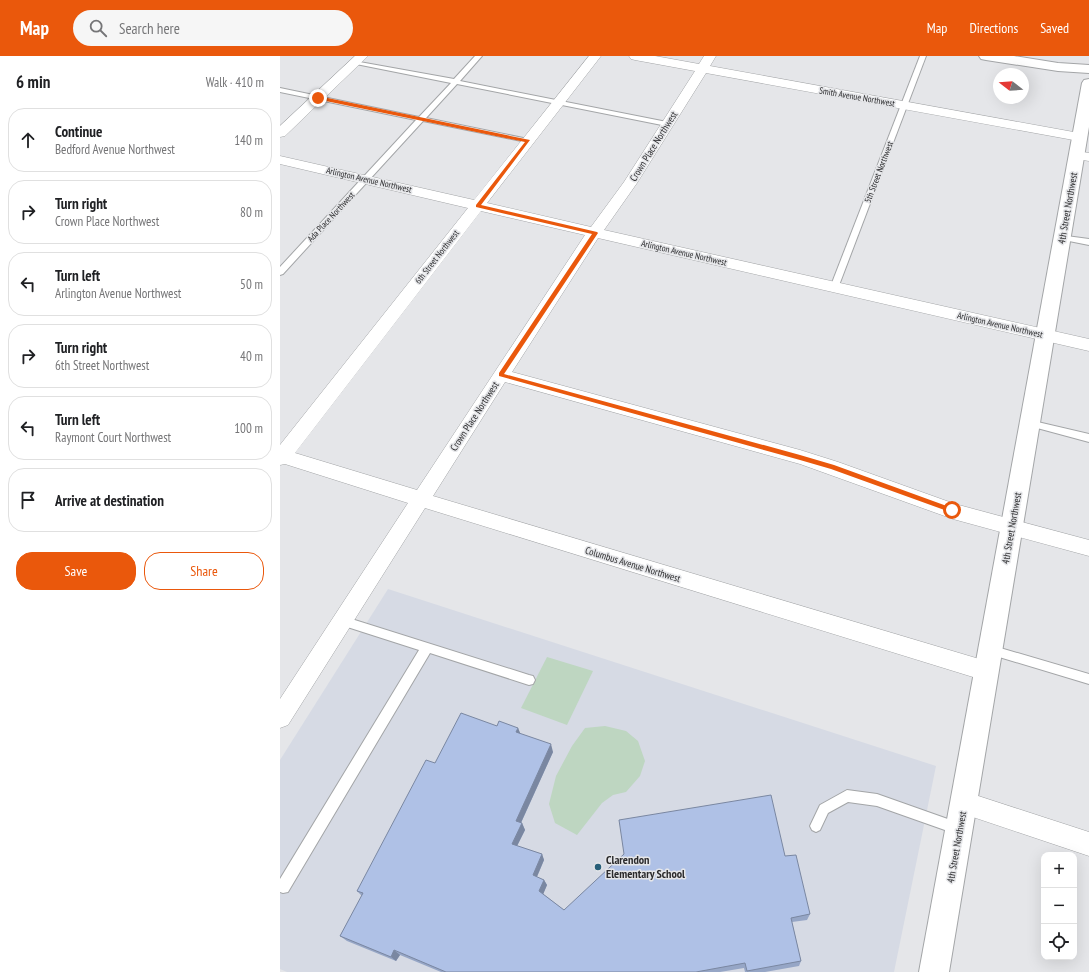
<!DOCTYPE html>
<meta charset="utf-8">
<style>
:root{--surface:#fff;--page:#f6f6f6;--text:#202124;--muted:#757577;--line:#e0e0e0;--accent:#ea580c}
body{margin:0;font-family:"PT Sans Narrow",sans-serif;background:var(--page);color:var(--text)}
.controls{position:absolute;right:12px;bottom:12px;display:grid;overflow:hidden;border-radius:8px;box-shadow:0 4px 16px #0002}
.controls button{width:36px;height:36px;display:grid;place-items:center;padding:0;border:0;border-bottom:1px solid var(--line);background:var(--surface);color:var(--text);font:20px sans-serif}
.compass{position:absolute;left:713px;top:12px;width:36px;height:36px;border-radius:50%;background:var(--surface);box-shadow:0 4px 16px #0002;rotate:287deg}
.stop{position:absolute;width:12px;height:12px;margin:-9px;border:3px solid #ea580c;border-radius:50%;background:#fff}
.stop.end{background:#ea580c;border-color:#fff;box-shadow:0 1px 4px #0008}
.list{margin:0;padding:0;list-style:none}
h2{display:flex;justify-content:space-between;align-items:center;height:52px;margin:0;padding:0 16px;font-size:17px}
h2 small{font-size:13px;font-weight:400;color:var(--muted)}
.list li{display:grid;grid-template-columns:26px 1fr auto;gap:12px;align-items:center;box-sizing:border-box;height:64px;margin:0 8px 8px;padding:0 8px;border:1px solid var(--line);border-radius:16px}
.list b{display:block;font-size:15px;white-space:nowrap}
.list p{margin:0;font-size:13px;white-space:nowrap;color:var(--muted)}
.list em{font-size:13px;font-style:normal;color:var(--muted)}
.actions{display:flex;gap:8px;padding:12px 16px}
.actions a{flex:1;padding:9px 0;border:1px solid var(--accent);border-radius:16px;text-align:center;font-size:14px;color:var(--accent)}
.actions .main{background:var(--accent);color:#fff}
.icon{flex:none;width:22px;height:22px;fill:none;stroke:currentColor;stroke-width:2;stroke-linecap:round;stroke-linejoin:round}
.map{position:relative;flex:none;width:809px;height:916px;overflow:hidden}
header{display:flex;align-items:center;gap:24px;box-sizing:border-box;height:56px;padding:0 20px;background:var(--accent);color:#fff}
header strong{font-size:19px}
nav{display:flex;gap:22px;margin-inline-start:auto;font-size:14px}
.search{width:280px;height:36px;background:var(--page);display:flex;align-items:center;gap:10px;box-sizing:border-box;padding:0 14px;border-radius:22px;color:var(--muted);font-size:15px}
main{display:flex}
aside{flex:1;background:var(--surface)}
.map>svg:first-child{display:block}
.built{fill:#d6dae4}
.green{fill:#bed6c1}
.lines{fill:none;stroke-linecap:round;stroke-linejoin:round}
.service-casing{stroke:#a3a5a7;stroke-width:2}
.minor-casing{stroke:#a3a5a7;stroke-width:1}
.tertiary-casing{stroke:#a3a5a7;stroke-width:2}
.secondary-casing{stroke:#a3a5a7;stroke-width:2}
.service{fill:#fff;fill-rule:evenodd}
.minor{fill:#fff;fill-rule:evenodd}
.tertiary{fill:#fff;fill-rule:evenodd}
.secondary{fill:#fff;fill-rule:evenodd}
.wall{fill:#96a6c6}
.shaded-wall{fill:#7a87a1}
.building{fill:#afc1e6;stroke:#7a87a1}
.route{fill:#ea580c}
.poi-dot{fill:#275e79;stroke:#e5e6e9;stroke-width:1.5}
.labels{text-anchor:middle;stroke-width:3;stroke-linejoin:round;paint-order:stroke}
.far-street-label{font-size:9px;fill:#2b2b2d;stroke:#e5e6e9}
.street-label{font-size:10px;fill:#2b2b2d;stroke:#e5e6e9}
.near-poi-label{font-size:12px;font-weight:bold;fill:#2b2b2d;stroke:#e5e6e9;text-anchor:start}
</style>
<header>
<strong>Map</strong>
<div class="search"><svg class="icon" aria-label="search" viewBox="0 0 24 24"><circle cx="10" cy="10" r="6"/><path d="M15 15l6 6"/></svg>Search here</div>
<nav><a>Map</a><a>Directions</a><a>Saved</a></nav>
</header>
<main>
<aside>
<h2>6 min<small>Walk · 410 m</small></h2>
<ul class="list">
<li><svg class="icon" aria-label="ahead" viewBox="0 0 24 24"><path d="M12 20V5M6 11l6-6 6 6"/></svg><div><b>Continue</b><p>Bedford Avenue Northwest</p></div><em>140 m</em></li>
<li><svg class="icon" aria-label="right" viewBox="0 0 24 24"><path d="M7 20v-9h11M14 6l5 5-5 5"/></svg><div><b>Turn right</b><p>Crown Place Northwest</p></div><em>80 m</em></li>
<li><svg class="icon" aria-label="left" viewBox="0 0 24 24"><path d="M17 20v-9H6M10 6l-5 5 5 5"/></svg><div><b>Turn left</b><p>Arlington Avenue Northwest</p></div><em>50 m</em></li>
<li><svg class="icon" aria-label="right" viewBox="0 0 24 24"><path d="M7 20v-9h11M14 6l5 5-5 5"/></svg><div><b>Turn right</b><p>6th Street Northwest</p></div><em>40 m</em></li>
<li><svg class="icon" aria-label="left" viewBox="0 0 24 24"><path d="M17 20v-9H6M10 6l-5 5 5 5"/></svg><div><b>Turn left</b><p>Raymont Court Northwest</p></div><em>100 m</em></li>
<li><svg class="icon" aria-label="arrive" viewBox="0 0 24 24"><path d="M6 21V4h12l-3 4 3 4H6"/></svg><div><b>Arrive at destination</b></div></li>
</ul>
<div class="actions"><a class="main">Save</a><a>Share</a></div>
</aside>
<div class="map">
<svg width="809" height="916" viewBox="0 0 809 916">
<rect width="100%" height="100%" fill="#e5e6e9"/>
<path class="built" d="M108 533 656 710 614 916H7L0 913V704Z"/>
<g class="green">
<path d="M267 601 313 615 287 669 241 652Z"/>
<path d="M325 670 346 675 358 685 365 705 360 720 346 736 333 739 322 747 297 779 275 767 269 748 276 720 292 690 305 672Z"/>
</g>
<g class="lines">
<g class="service-casing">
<g id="service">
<path d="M195 0H202L180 25 387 66 390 68 387 70 177 28 146 62 248 83 252 85 251 87 143 65 3 218 0 219V211L136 64 0 36V32L139 61 171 27 76 8 73 6 74 5 174 23Z"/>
<path d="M640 0H646L558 232 557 234H551L550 232Z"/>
<path d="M779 179 809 183V189L779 183Z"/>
<path d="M749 364 809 378V386L746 369 744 367 746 365Z"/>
<path d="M62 560 249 619 253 620 255 624 253 628 249 629 150 597 8 836 3 837 0 836V823L139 594 58 568 57 565 58 562Z"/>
<path d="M710 589 809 618V628L706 597 704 594 706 591Z"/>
<path d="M567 734 597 738 679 767 683 769 685 773 683 777 679 779 597 750 568 746 548 757 540 774 536 776 532 774 530 770 540 749Z"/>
</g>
</g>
<g class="minor-casing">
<g id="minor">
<path d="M75 0H88L5 80 0 81V70Z"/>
<path d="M309 0H321L207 147 311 171 344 126 415 15 355 4 351 3 349 0H375L419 8 424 0H436L430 10 799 77 804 78 806 81 804 84 799 85 426 17 357 127 324 174 809 283V295L318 182 232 316 520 394 558 406 675 448 809 484V500L673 463 520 408 225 326 153 440 706 605 714 608 717 615 714 622 706 625 145 452 8 669 0 672V643L128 447 5 408 0 409V389L188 152 0 108V100L194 144ZM201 155 305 179 137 434 15 397Z"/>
<path d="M796 95 809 97V105L791 102 789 99 791 96Z"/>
<path d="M683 735 809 776V800L675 755 671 747 675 739Z"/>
</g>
</g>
<g class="tertiary-casing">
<path id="tertiary" d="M809 23V71L669 916H639L802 27 804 24Z"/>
</g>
<g class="secondary-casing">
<path id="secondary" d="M699 0H734L778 7 809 9V17L778 15 706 4 701 3Z"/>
</g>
<use href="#service" class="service"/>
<use href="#minor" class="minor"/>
<use href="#tertiary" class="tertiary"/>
<use href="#secondary" class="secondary"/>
</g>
<path class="wall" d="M217 670 238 672 240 678 273 696 241 767H242L245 774 237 790 262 798 264 804 257 821 264 824 267 829 263 838 284 854 505 800 530 858 527 864 512 866 521 905 519 910 485 916H465L464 912 440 916H161L120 899 116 905 67 885 60 880 82 840 77 835 155 707Z"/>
<g class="shaded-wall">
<path d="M238 672 241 679 236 676Z"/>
<path d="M271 688 273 696 239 771 236 765Z"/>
<path d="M242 767 245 774 235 794 232 788Z"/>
<path d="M262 798 264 804 255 825 253 819Z"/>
<path d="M264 824 267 829 262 841 259 835Z"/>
<path d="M114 894 120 899 116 905 111 901Z"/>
</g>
<path class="building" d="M181 657 217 670 219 665 238 672 236 676 271 688 236 765 242 767 232 788 262 798 253 819 264 824 259 835 284 854 344 798 339 764 491 739 505 800 516 799 530 858 511 862 521 905 467 915 465 907 416 916H166L114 894 111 901 60 880 83 837 77 835 146 704 155 707Z"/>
<path class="route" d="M38 40 250 84 201 149 317 176 318 177 224 318 520 399 554 409 675 453V456H670L551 413 520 404 219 320V317L312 178 196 151V149L245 86 36 43Z"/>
<circle class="poi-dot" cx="318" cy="811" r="4"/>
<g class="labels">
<g class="far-street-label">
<text transform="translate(577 41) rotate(10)" y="3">Smith Avenue Northwest</text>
<text transform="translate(599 116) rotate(-69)" y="3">5th Street Northwest</text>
<text transform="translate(89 124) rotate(13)" y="3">Arlington Avenue Northwest</text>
<text transform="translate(51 161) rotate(-47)" y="3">Ada Place Northwest</text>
<text transform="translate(404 197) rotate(13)" y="3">Arlington Avenue Northwest</text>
<text transform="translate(157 201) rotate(-52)" y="3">6th Street Northwest</text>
<text transform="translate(720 269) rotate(13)" y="3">Arlington Avenue Northwest</text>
</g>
<g class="street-label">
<text transform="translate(373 90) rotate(-58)" y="4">Crown Place Northwest</text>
<text transform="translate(787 152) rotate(-80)" y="4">4th Street Northwest</text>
<text transform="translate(194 360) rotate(-57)" y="4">Crown Place Northwest</text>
<text transform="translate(731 472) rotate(-80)" y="4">4th Street Northwest</text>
<text transform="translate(353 508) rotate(17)" y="4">Columbus Avenue Northwest</text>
<text transform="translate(676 791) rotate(-80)" y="4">4th Street Northwest</text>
</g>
<g class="near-poi-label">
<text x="326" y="808">Clarendon<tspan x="326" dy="14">Elementary School</tspan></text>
</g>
</g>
</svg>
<div class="controls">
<button>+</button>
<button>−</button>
<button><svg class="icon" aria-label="locate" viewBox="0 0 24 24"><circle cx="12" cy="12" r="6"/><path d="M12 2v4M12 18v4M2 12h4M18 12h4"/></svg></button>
</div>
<svg class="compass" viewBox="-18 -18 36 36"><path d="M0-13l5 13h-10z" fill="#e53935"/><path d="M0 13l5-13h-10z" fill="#757577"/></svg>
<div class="stop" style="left:672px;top:454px"></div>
<div class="stop end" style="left:38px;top:42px"></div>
</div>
</main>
